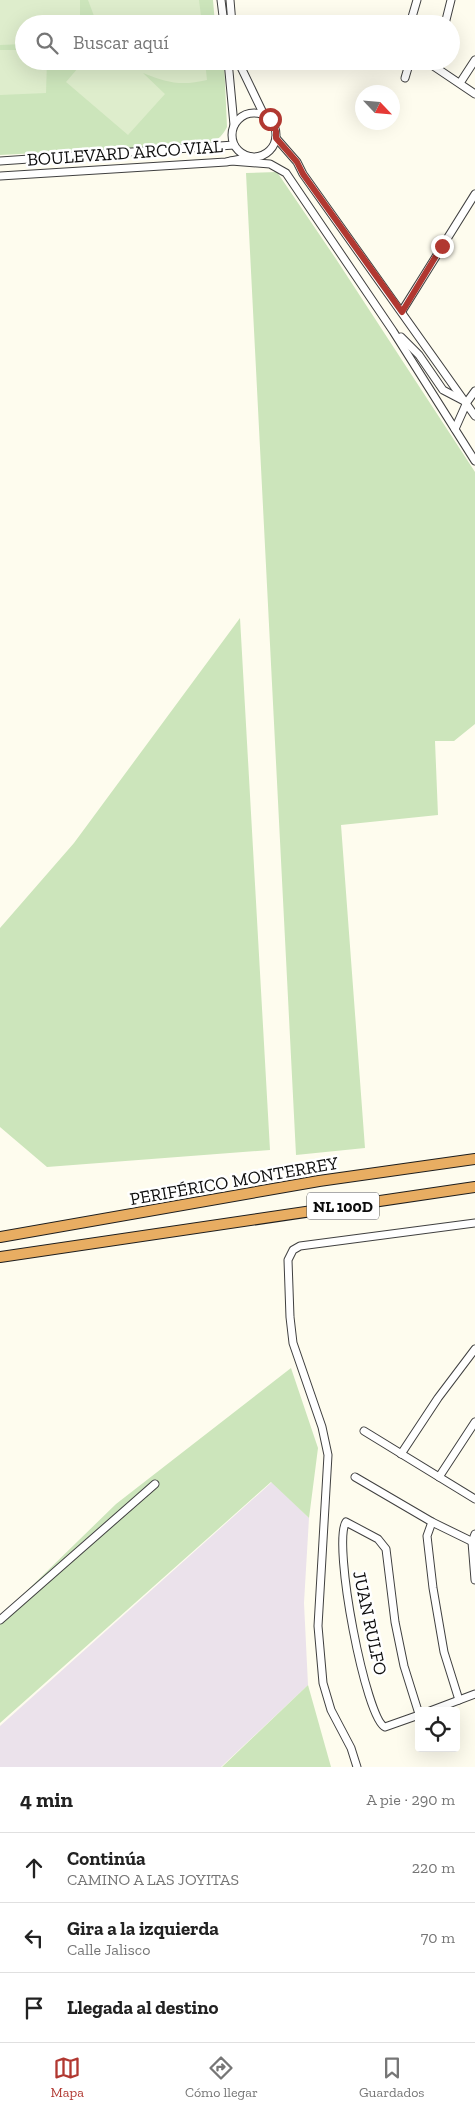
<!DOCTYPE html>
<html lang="es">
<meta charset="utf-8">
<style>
:root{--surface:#fff;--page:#f2f2f2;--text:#222;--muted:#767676;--line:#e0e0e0;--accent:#b13831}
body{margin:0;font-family:"Zilla Slab",serif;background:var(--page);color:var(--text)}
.controls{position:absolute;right:15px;bottom:15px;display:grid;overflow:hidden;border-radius:5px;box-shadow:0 5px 20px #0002}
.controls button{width:45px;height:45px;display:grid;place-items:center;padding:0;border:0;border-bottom:1px solid var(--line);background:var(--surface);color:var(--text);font:25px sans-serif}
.compass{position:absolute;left:355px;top:85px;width:45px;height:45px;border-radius:50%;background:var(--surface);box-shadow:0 5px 20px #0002;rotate:116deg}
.stop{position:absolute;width:15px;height:15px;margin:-11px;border:4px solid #b13831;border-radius:50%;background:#fff}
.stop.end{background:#b13831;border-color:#fff;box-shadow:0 1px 5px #0008}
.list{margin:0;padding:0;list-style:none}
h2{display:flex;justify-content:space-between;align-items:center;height:65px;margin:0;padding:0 20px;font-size:21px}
h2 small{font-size:16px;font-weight:400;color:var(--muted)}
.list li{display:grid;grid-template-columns:32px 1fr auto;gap:15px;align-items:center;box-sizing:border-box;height:70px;padding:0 20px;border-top:1px solid var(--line)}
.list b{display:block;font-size:19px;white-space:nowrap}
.list p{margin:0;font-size:16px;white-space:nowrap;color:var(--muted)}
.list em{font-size:16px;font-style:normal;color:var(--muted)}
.icon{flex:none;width:28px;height:28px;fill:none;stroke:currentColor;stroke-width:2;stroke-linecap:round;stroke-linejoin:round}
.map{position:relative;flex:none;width:475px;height:1767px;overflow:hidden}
.search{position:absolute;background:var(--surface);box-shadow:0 5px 20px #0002;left:15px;right:15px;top:15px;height:55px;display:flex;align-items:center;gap:12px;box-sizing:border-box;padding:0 18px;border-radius:28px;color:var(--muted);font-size:19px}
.sheet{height:275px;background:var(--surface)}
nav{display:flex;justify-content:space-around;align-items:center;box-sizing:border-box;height:70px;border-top:1px solid var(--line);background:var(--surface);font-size:14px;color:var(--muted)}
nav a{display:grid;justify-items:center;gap:2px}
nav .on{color:var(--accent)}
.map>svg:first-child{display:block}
.industrial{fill:#ebe2eb}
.green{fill:#cce5bb}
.pitch{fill:#deedcc}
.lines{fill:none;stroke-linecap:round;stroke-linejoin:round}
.minor-casing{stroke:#404040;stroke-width:9}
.highway-casing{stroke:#1e1e1e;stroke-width:12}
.minor{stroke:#fff;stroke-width:7}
.highway{stroke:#e8ad62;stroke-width:10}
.route{stroke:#b13831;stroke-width:6}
.labels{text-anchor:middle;stroke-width:5;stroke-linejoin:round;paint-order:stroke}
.shield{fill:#fff;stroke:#565656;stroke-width:1}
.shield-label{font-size:16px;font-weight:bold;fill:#0d0d0d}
.street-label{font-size:18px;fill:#0d0d0d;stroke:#fff}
</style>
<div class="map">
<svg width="475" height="1767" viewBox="0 0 475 1767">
<rect width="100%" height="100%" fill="#fefcee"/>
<path class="industrial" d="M272 1482 309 1518 304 1603 308 1685 221 1767H0V1726Z"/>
<g class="green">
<path d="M0 0H213L215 24H24V61H224L227 127C222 137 216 142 205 144L0 155Z"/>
<path d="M277 172 336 259 475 472V724L454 741H435L438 815 341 825 365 1148 296 1155 246 173Z"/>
<path d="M240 618 270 1150 47 1167 0 1127V928L74 843Z"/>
<path d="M291 1368 318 1448 309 1518 271 1482 0 1723V1617L116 1504Z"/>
<path d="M308 1685 331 1767H222Z"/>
</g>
<g class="pitch">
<path d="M0 0H80V24H24V44L0 45Z"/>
<path d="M88 0H199L202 24H97Z"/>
<path d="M0 50H24V61H47L46 93 0 95Z"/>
<path d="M84 61H205L207 80C182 86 167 83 143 73L165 94 128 135 66 82Z"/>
</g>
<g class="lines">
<g class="minor-casing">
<g id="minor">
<path d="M221 0 224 24"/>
<path d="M230 0 232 24"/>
<path d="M410 24 417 0"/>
<path d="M445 24 451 0"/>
<path d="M228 61 234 125"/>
<path d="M238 61 264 115"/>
<path d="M426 61 475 94"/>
<path d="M405 78 410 61"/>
<path d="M460 83 475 60"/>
<circle cx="254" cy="135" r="22"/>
<path d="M276 138 297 162 303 174 475 416"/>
<path d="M0 161 234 145"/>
<path d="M231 161 270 164 286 173 393 331 475 461"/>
<path d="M0 176 226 162 251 157"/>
<path d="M402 311 475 194"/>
<path d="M401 337 419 355 443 390 464 401"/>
<path d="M455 429 467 402 475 391"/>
<path d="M364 1431 475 1499"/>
<path d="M401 1454 438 1398 475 1349"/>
<path d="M355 1477 432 1522 475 1543"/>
<path d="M439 1477 475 1422"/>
<path d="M432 1522 427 1536 433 1588 444 1652 459 1700"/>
<path d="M475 1534 472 1542 475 1580"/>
<path d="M0 1620 155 1484"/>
<path d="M430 1711 475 1694"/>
<path d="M419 1714 404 1666 395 1622 386 1549 378 1539 346 1522C332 1543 366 1720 385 1727L419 1715"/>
<path d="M357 1767 351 1748 331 1710 323 1683 318 1626 328 1455 322 1427 293 1343 290 1317 288 1260 293 1250 300 1246 475 1223"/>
</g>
</g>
<g class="highway-casing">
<g id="highway">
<path d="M0 1237 319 1181 475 1159"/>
<path d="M0 1257 475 1187"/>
</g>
</g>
<use href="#minor" class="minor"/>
<use href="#highway" class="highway"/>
</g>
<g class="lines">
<path class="route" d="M270 119 276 131V138L297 162 303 174 402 312 442 246"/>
</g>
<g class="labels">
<rect class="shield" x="307" y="1192.5" width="72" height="27" rx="4"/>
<g class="shield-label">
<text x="343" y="1212">NL 100D</text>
</g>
<g class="street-label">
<text transform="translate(125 153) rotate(-4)" y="6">BOULEVARD ARCO VIAL</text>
<text transform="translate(234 1181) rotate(-10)" y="6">PERIFÉRICO MONTERREY</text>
<text transform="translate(370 1623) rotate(78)" y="6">JUAN RULFO</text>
</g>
</g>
</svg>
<div class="controls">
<button><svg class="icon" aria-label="locate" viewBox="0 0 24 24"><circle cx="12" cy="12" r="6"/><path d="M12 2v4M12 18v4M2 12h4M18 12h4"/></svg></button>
</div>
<svg class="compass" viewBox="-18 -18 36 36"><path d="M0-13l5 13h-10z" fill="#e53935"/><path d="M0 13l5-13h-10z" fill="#767676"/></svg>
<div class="stop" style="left:270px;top:119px"></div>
<div class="stop end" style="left:442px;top:246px"></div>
<div class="search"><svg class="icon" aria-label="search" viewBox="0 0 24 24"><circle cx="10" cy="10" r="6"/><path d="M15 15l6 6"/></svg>Buscar aquí</div>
</div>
<section class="sheet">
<h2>4 min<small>A pie · 290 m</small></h2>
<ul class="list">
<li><svg class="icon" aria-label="ahead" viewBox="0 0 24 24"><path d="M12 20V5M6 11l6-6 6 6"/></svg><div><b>Continúa</b><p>CAMINO A LAS JOYITAS</p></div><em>220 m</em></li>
<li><svg class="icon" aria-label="left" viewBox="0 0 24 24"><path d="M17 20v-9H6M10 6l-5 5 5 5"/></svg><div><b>Gira a la izquierda</b><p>Calle Jalisco</p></div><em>70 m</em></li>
<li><svg class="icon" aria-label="arrive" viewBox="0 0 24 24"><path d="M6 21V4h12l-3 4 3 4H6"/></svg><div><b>Llegada al destino</b></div></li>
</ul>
</section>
<nav>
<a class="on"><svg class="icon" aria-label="map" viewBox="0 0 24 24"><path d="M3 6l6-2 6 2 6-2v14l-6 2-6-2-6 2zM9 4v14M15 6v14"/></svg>Mapa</a>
<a><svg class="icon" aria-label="directions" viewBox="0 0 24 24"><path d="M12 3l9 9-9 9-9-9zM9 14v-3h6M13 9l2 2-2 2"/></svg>Cómo llegar</a>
<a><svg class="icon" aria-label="saved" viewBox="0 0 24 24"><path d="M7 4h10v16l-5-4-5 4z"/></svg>Guardados</a>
</nav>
